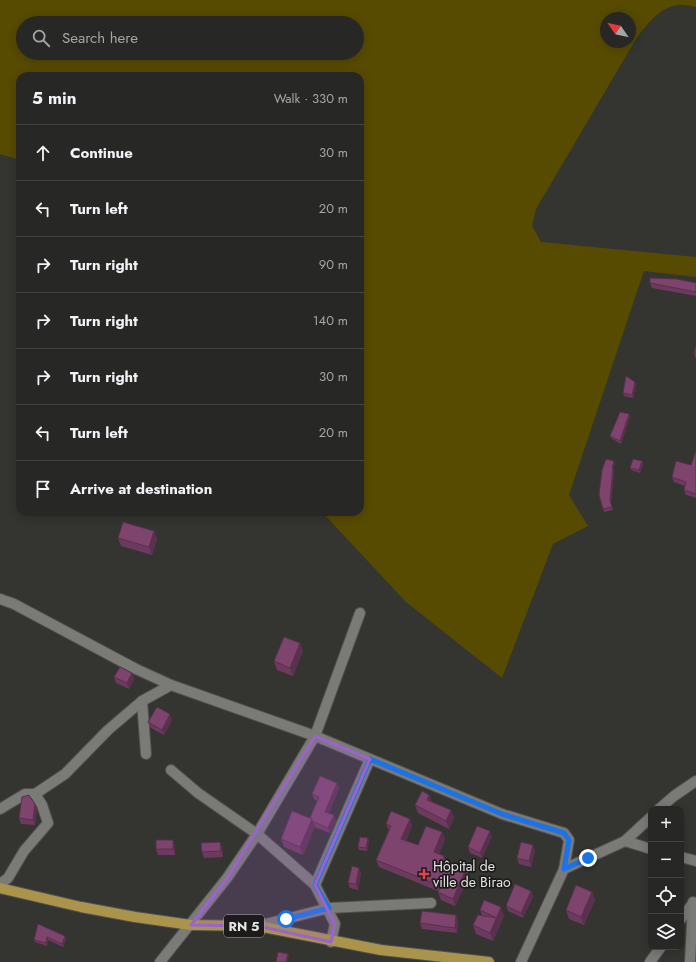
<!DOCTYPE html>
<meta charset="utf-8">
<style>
:root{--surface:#272725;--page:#2f2f2d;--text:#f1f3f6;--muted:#a4a5a7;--line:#434442}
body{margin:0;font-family:Jost,sans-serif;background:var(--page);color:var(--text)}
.controls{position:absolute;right:12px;bottom:12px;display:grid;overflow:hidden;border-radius:8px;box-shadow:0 2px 10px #0003}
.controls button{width:36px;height:36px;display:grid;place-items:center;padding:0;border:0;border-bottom:1px solid var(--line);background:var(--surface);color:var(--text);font:20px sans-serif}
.compass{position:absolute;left:600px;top:12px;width:36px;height:36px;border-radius:50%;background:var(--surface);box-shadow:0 2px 10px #0003;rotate:304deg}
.stop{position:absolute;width:12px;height:12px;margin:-9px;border:3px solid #1a73e8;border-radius:50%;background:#fff}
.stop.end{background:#1a73e8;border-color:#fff;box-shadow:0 1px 4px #0008}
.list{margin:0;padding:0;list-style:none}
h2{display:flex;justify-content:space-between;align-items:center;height:52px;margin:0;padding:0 16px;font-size:17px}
h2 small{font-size:13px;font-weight:400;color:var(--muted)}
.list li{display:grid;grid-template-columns:26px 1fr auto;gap:12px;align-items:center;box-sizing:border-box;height:56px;padding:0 16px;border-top:1px solid var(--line)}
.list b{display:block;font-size:15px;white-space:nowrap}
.list em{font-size:13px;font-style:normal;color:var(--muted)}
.icon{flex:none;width:22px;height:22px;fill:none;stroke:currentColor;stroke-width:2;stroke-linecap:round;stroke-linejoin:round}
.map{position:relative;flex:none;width:696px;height:962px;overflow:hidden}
.search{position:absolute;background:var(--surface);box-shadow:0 2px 10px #0003;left:16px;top:16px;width:348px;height:44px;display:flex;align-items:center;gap:10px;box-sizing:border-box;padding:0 14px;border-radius:22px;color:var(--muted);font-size:15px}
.panel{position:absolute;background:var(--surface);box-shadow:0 2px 10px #0003;left:16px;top:72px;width:348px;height:444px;border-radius:12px}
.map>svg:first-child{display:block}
.green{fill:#574b02;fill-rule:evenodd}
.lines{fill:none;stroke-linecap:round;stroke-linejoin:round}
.minor-casing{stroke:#51504e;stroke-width:12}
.primary-casing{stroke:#51504e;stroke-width:12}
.minor{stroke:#7a7a76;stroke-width:10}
.primary{stroke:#aa944c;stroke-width:10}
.wall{fill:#6d3a5f}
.shaded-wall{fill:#59304d}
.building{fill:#7f446e;stroke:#59304d}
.route{stroke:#1a73e8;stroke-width:5}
.marked{fill:#9b64ca;fill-opacity:0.2;stroke:#9b64ca;stroke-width:3;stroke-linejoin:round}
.health-dot{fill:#e0444e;stroke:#1c1b1a;stroke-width:1.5}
.labels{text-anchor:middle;stroke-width:3.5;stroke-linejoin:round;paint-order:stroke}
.shield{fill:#1c1b1a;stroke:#a9a8a7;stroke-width:1}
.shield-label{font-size:13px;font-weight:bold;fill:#e6e5e3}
.poi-label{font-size:14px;fill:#e6e5e3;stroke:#1c1b1a;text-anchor:start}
</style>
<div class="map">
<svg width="696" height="962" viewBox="0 0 696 962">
<rect width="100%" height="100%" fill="#343431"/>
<path class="green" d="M0 0H696V7C690 6 682 4 677 5 658 8 646 26 636 39L536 209 532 226 541 242 696 257V277L644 271 569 495 588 526 553 544 502 678 406 602 322 512H360V76H20V160L0 154ZM606 18H630V42H606ZM23 23H357V53H23Z"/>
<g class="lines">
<g class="minor-casing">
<g id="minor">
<path d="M0 599 14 604 136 669 171 685 315 736 502 814 564 833 569 840 564 869 625 841 651 849"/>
<path d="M146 754 142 701 171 685"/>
<path d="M35 794 65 774 108 730 142 701"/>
<path d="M0 809 25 794H35L42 805 48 823 24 851 8 878 0 884"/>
<path d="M659 809 674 796 696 781"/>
<path d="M625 841 651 817"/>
<path d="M681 857 696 861"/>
<path d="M315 885 370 759"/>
<path d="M681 919 693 903"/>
<path d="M258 926 329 908 431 903"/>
<path d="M331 942 335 924 315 885 257 834 315 736 360 613"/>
<path d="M160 962 227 878 257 834 198 793 171 770"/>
<path d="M521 962 564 869"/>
<path d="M650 962 661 947"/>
<path d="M690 962 693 902"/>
</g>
</g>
<g class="primary-casing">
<path id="primary" d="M0 888 81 907 135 917 191 925 258 926 381 950 489 962"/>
</g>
<use href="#minor" class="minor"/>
<use href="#primary" class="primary"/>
</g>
<g class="wall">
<path d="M650 283H696V296L652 288Z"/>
<path d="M696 346V359L694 353Z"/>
<path d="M636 384 633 398 624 396 623 393Z"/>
<path d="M629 414 630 417 621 444 611 438 610 436Z"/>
<path d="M696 451V498L686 495 684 490 685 486 674 482 672 477 691 465Z"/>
<path d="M642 461 643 464 640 473 631 470 630 468Z"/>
<path d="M615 464 613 469 614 471 611 503 613 510 604 512 599 495Z"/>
<path d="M154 531 157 539 152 555 121 546 118 538Z"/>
<path d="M300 643 303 651 293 676 277 670 274 661Z"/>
<path d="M132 673 134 679 129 689 116 683 114 677Z"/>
<path d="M172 720 164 735 151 728 148 722Z"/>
<path d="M337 783 339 788 329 813 336 821 330 833 314 827 303 855 284 847 281 839 310 818 317 801 314 799 312 794Z"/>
<path d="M429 795 432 802 451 810 454 818 449 829 418 813 415 805Z"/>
<path d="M35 804 37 809 35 825 21 824 19 818Z"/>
<path d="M410 819 412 826 406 841 418 845 442 832 445 840 439 854 444 856 445 859 466 868 469 876 455 906 441 900 438 892V891L379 867 376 860 389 831 386 824Z"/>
<path d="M492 836 482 858 470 853 468 847Z"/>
<path d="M368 838 369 841 367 851 359 850 358 847Z"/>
<path d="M173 840 175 846V855H158L156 849Z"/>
<path d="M220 842 222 847 223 857 204 858 202 852Z"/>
<path d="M535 850 531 867 519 864 517 858Z"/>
<path d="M361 873 358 890 350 888 348 883Z"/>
<path d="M531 891 533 897 523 918 508 911 506 906Z"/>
<path d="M592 892 595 900 584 925 569 919 566 910Z"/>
<path d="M480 910 504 916 493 941 476 934 473 925 482 916Z"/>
<path d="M458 921 457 933 422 929 420 923Z"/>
<path d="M38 924 66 939 63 947 48 940 47 946 35 942 34 940Z"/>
</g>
<g class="shaded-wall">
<path d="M635 382 636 384 633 398 632 395Z"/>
<path d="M629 414 630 417 621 444 620 441Z"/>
<path d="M614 461 615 464 613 469 614 471 611 503 613 510 610 500 612 468Z"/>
<path d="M642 461 643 464 640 473 639 470Z"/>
<path d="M154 531 157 539 152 555 149 547Z"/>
<path d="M300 643 303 651 293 676 290 668Z"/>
<path d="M132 673 134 679 129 689 127 683Z"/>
<path d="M170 714 172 720 164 735 162 730Z"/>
<path d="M337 783 339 788 327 817 325 812Z"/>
<path d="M429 795 432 803 427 800Z"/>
<path d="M35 804 37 809 35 825 33 820Z"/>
<path d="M451 810 454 818 449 829 446 821Z"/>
<path d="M334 815 336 821 330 833 328 828Z"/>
<path d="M312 819 315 827 303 855 300 847Z"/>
<path d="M410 819 412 826 404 847 401 839Z"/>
<path d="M490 831 492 836 482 858 480 853Z"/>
<path d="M442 832 445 840 437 859 434 852Z"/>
<path d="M368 838 369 841 367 851 366 848Z"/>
<path d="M173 840 175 846V855L173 849Z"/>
<path d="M220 842 222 847 223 857 221 851Z"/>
<path d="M533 845 535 850 531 867 529 861Z"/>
<path d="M359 868 361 873 358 890 356 884Z"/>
<path d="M466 868 469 876 455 906 453 899Z"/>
<path d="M531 891 533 897 523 918 521 913Z"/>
<path d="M592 892 595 900 584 925 581 917Z"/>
<path d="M501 907 504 916 493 941 490 933Z"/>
<path d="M456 915 458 921 457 933 455 928Z"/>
<path d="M65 936 66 939 63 947 62 944Z"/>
<path d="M47 937 48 940 47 946 46 943Z"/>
<path d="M288 954 289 957 287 962H286Z"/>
</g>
<g class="building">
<path d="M650 278 677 279 696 283V292L650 283Z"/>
<path d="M696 346V354L694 353Z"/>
<path d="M626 376 635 382 632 395 623 393Z"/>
<path d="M620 412 629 414 620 441 610 436Z"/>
<path d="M696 451V494L684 490 686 482 672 477 676 461 691 465Z"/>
<path d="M606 459 614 461 612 468H613L610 500 612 507 603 509 599 495 602 470Z"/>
<path d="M633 459 642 461 639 470 630 468Z"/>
<path d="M123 522 154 531 149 547 118 538Z"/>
<path d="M284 637 300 643 290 668 274 661Z"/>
<path d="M120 667 132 673 127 683 114 677Z"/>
<path d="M157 707 170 714 162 730 148 722Z"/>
<path d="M320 776 337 783 325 812 334 815 328 828 312 821V819L310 818 319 797 312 794Z"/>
<path d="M422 791 429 795 427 800 451 810 446 821 415 805Z"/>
<path d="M29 795 35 804 33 820 19 818 22 797Z"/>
<path d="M292 811 312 819 300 847 281 839Z"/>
<path d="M391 811 410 819 401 839 418 845 426 826 442 832 434 852 444 856 443 858 466 868 453 899 438 892 441 886 376 860 391 826 386 824Z"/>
<path d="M477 826 490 831 480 853 468 847Z"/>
<path d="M360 837 368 838 366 848 358 847Z"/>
<rect x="156" y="840" width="17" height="9"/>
<path d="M220 842 221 851 202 852 201 843Z"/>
<path d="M521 842 533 845 529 861 517 858Z"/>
<path d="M352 866 359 868 356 884 348 883Z"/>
<path d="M515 884 531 891 521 913 506 906Z"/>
<path d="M576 885 592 892 581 917 566 910Z"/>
<path d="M484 900 501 907 490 933 473 925 478 915 497 918 480 910Z"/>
<path d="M422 911 456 915 455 928 420 923Z"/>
<path d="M38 924 65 936 62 944 47 937 46 943 34 940Z"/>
<path d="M278 952 288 954 286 962H276Z"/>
</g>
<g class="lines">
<path class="route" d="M286 919 329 908 315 885 370 759 502 814 564 833 569 840 564 869 588 858"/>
</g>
<path class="marked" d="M315 736 370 759 315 885 335 924 331 942 258 926 191 925 227 878Z"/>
<path class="health-dot" d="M422 868h4v4h4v4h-4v4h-4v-4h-4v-4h4z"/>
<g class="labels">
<rect class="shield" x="224" y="915" width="40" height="22" rx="3"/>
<g class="shield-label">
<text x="244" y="931">RN 5</text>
</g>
<g class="poi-label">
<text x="433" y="871">Hôpital de<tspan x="433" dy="16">ville de Birao</tspan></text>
</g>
</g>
</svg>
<div class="controls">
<button>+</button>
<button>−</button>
<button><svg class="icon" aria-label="locate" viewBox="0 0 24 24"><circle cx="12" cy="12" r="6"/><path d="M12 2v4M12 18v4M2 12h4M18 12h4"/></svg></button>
<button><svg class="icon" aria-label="layers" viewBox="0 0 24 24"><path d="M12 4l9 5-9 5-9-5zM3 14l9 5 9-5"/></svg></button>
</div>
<svg class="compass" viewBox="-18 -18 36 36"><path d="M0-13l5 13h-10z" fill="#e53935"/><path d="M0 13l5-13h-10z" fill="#a4a5a7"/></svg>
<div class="stop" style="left:286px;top:919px"></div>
<div class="stop end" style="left:588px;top:858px"></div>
<div class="search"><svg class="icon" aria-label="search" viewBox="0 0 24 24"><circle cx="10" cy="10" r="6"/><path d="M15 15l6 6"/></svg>Search here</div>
<section class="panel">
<h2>5 min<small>Walk · 330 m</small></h2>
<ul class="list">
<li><svg class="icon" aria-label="ahead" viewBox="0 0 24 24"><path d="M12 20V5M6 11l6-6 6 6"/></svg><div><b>Continue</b></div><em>30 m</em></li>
<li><svg class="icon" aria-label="left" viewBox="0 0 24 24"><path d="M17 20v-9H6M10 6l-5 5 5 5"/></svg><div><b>Turn left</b></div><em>20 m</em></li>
<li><svg class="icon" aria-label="right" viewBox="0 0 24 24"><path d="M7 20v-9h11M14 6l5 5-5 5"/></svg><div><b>Turn right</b></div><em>90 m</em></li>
<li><svg class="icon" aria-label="right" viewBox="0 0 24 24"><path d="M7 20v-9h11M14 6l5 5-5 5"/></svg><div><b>Turn right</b></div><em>140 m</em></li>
<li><svg class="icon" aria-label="right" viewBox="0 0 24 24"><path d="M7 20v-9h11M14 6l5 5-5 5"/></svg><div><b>Turn right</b></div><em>30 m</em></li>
<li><svg class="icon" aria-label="left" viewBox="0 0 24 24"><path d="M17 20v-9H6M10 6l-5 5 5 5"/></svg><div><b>Turn left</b></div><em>20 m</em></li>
<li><svg class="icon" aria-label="arrive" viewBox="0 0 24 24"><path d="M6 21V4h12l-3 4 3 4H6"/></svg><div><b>Arrive at destination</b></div></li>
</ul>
</section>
</div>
